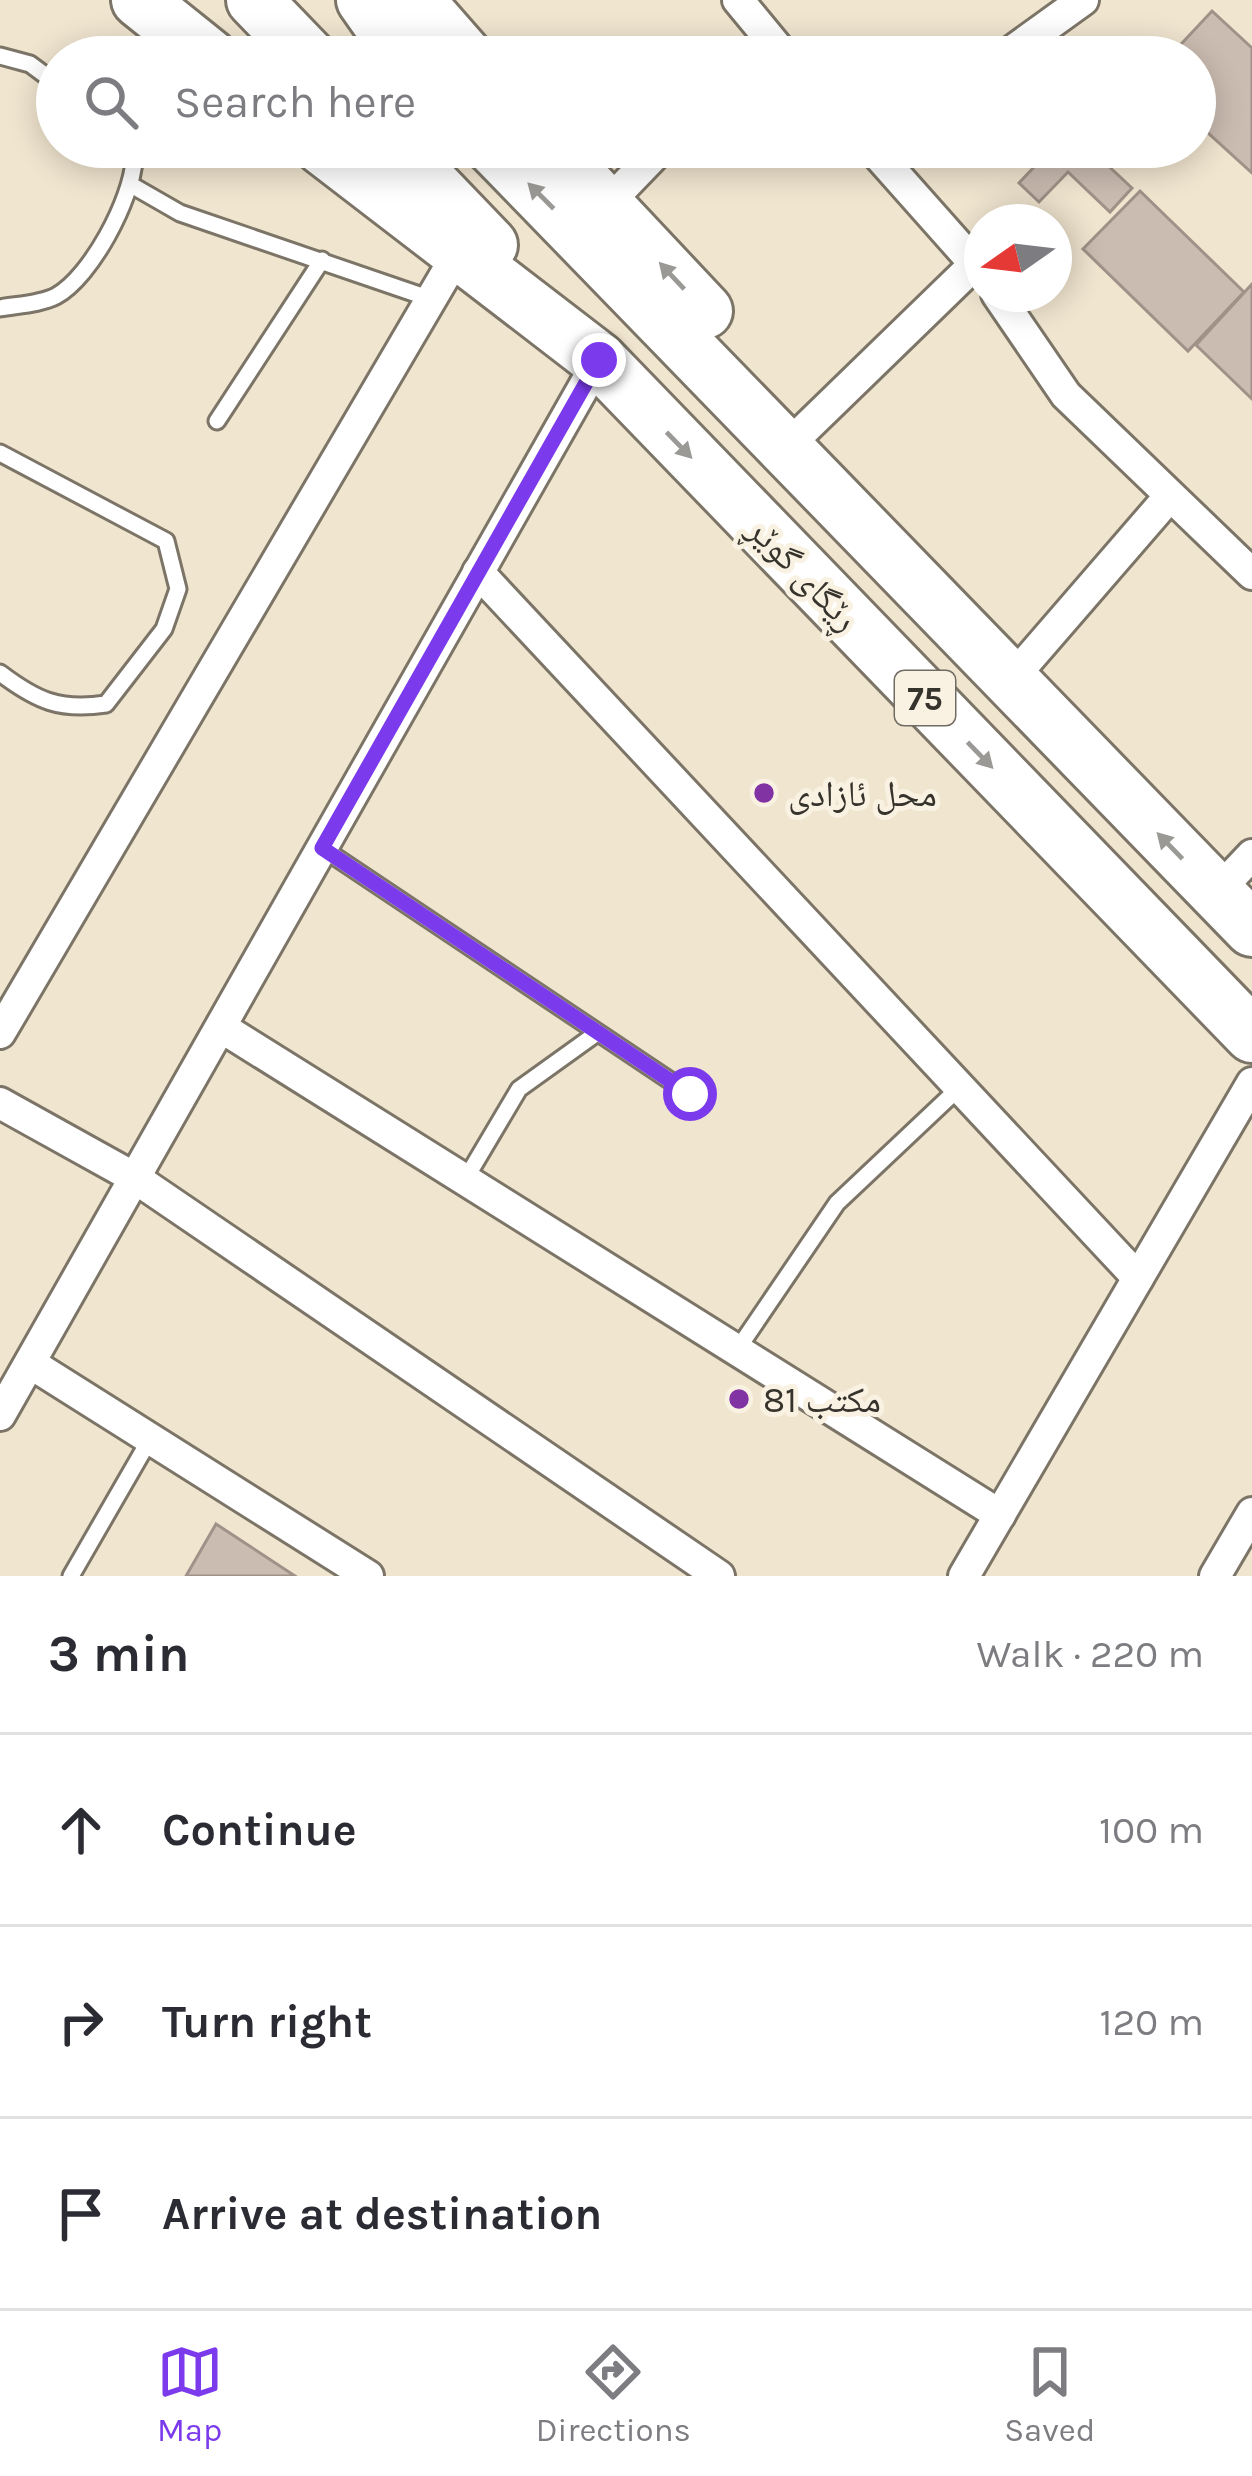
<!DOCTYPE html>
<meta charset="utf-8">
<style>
:root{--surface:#fff;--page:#f7f7f7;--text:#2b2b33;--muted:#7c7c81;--line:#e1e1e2;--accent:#7c3aed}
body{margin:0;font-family:Karla,"Noto Naskh Arabic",sans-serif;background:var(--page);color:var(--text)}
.compass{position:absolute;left:964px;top:204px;width:108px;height:108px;border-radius:50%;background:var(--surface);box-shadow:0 6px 30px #0003;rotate:256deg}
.stop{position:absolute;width:36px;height:36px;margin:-27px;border:9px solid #7c3aed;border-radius:50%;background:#fff}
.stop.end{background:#7c3aed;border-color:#fff;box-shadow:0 3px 12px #0008}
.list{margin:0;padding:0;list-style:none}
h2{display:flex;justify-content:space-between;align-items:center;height:156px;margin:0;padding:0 48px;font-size:51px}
h2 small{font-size:39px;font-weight:400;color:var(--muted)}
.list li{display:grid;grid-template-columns:78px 1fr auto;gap:36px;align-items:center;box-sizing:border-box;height:192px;padding:0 48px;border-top:3px solid var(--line)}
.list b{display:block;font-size:45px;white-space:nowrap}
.list em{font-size:39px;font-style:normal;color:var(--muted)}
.icon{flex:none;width:66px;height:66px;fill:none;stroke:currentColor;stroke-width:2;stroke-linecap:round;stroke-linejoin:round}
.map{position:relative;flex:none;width:1252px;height:1576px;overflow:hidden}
.search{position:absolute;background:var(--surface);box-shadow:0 6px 30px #0003;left:36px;right:36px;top:36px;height:132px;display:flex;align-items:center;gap:30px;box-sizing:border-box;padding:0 42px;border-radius:66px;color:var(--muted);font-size:45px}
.sheet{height:732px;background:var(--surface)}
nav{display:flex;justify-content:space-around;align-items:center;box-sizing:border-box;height:168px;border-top:3px solid var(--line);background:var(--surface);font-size:33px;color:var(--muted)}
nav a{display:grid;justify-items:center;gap:6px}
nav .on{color:var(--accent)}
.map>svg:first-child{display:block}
.built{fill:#f0e5cf;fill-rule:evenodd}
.building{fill:#cbbcb1;stroke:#a09288;stroke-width:3}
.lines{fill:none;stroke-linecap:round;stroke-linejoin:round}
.lane-casing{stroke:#7c7567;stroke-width:21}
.street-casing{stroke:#7c7567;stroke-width:36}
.highway-casing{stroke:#7c7567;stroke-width:60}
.lane{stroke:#fff;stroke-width:15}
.street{stroke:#fff;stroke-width:30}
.highway{stroke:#fff;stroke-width:54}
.oneway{fill:#9a9996}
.route{stroke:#7c3aed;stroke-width:15}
.poi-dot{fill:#8132a3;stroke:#f9f2e2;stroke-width:4.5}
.labels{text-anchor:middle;stroke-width:10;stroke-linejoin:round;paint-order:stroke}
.shield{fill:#f9f2e2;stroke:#706c63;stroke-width:3}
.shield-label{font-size:33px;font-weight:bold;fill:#36332d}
.street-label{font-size:36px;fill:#36332d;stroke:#f9f2e2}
.poi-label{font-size:36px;fill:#36332d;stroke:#f9f2e2;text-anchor:start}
</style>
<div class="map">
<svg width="1252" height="1576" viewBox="0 0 1252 1576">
<rect width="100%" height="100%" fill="#f9f2e2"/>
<path class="built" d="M0 0H1252V1576H0ZM57 57H1195V147H57ZM982 222H1054V294H982Z"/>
<g class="building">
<path d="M1212 11 1252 48V173L1195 121V57H1169Z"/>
<path d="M1053 147H1088L1132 188 1110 212 1068 172 1039 202 1019 183Z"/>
<path d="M1140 191 1244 292 1188 351 1083 249Z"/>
<path d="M1252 284V399L1196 345Z"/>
<path d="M216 1524 295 1576H186Z"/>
</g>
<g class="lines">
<g class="lane-casing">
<g id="lane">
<path d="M0 56 30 64 57 84"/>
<path d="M133 186 180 213 431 299"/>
<path d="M0 308C16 305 41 304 56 296 91 277 132 199 134 160L122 147"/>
<path d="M217 421 322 260"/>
<path d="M0 453 166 541 178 589 164 629 106 704C60 711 37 701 0 673"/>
<path d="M322 848 690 1094"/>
<path d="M465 1180 519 1089 597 1033"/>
<path d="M737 1350 837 1203 960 1087"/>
<path d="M71 1576 150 1439"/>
</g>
</g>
<g class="street-casing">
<g id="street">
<path d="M738 0 785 57"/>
<path d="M1004 57 1083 0"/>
<path d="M871 147 982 272"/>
<path d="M606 205 662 147"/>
<path d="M997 294 1066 395 1252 574"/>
<path d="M805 429 976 263"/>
<path d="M478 572 1138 1278"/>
<path d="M1009 682 1169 497"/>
<path d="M1216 893 1252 855"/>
<path d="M221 1027 1000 1515"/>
<path d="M0 1033 457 255"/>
<path d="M0 1103 135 1178 719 1576"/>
<path d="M30 1363 368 1576"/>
<path d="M0 1415 599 360"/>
<path d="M964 1576 1252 1083"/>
<path d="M1215 1576 1252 1513"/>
</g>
</g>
<g class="highway-casing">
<g id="highway">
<path d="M139 0 210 57"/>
<path d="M254 0 309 57"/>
<path d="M364 0 404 57"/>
<path d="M416 0 466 57"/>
<path d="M322 147 599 360 1252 1035"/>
<path d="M396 147 490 245"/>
<path d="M493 147 1252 929"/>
<path d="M551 147 705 311"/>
</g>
</g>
<use href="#lane" class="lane"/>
<use href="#street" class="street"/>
<use href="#highway" class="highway"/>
</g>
<defs><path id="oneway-solid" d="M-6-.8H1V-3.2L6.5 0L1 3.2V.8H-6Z" transform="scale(3)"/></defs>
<g class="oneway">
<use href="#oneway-solid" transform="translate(541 196) rotate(-135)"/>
<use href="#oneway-solid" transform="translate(672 276) rotate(-133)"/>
<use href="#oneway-solid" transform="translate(679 445) rotate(46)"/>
<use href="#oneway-solid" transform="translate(980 755) rotate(46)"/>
<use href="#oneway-solid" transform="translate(1170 846) rotate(-134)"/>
</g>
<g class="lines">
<path class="route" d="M599 360 322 848 690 1094"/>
</g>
<g class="poi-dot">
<circle cx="764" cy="793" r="12"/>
<circle cx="739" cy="1399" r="12"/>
</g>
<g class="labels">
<rect class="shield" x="895" y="671" width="60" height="54" rx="9"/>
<g class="shield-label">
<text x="925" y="710">75</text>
</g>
<g class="street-label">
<text transform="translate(804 573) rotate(46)" y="13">ڕێگای گوێڕ</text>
</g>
<g class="poi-label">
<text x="788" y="806">محل ئازادى</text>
<text x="763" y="1412">مكتب 81</text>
</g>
</g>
</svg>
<svg class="compass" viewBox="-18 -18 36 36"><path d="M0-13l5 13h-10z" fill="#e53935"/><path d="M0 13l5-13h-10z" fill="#7c7c81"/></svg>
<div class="stop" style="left:690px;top:1094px"></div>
<div class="stop end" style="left:599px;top:360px"></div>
<div class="search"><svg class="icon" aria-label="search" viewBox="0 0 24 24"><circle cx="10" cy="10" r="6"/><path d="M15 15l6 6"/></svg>Search here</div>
</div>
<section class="sheet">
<h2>3 min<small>Walk · 220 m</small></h2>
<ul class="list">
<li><svg class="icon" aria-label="ahead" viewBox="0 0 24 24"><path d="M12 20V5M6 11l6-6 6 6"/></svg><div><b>Continue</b></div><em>100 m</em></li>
<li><svg class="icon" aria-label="right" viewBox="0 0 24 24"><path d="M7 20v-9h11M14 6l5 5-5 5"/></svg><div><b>Turn right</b></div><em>120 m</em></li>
<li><svg class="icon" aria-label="arrive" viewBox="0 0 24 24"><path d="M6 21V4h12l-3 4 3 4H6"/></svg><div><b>Arrive at destination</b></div></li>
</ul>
</section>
<nav>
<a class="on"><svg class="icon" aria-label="map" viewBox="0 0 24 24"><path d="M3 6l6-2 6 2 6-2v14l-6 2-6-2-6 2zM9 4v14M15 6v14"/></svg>Map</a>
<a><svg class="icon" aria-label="directions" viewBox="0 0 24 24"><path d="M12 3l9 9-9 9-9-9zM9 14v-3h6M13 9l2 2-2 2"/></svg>Directions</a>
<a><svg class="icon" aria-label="saved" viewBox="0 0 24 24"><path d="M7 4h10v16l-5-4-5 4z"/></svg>Saved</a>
</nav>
